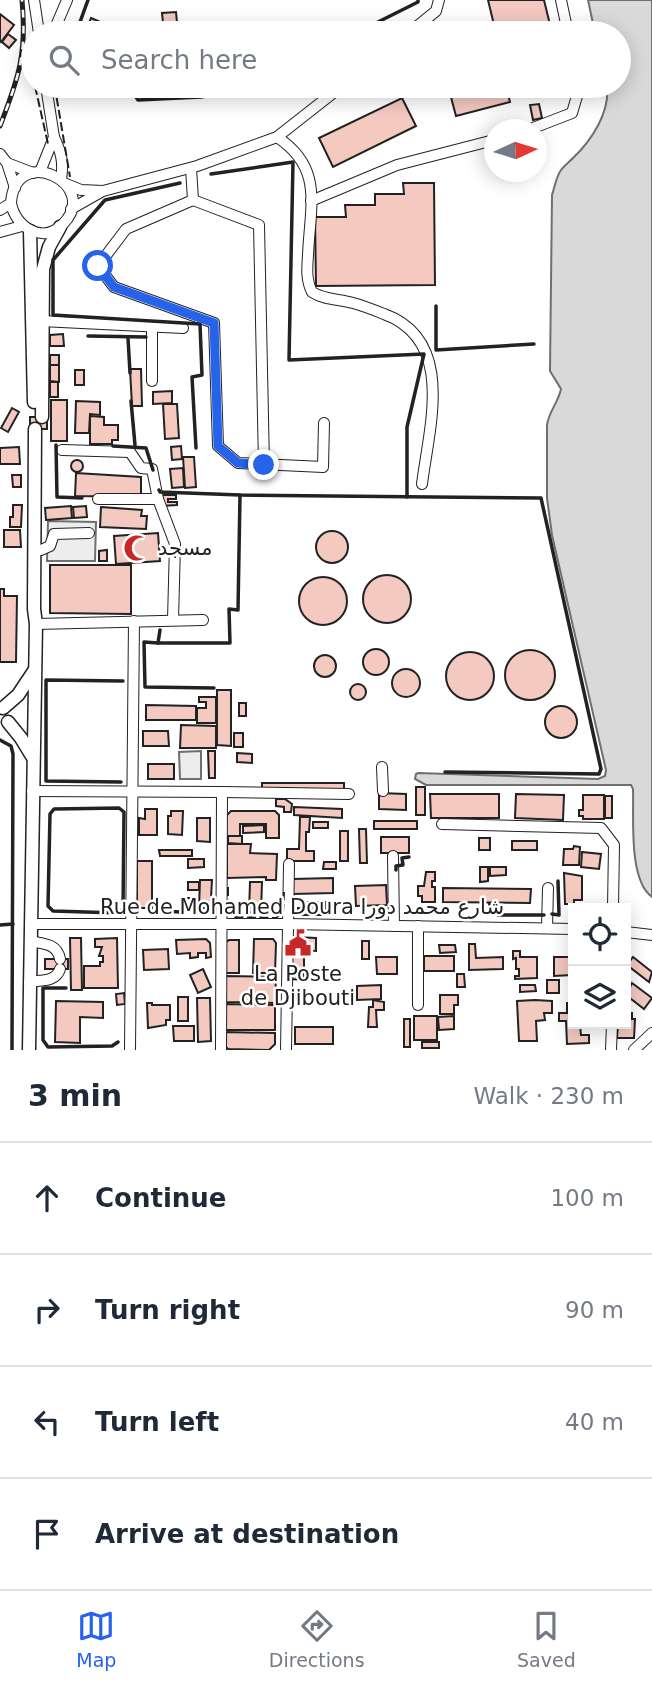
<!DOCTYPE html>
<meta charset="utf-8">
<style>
:root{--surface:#fff;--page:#f6f6f7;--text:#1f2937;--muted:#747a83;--line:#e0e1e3;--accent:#2563eb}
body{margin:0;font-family:"DejaVu Sans",Vazirmatn,sans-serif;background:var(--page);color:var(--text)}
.controls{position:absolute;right:21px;bottom:21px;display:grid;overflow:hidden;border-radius:0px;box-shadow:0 4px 18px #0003}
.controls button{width:63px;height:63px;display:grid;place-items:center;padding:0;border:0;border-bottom:2px solid var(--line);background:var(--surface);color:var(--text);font:35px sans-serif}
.compass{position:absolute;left:484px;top:119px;width:63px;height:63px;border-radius:50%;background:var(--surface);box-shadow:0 4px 18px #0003;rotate:86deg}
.stop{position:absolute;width:21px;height:21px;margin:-16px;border:5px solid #2563eb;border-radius:50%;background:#fff}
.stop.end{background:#2563eb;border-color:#fff;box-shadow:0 2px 7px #0008}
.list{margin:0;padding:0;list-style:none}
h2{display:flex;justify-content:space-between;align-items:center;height:91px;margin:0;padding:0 28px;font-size:30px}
h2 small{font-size:23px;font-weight:400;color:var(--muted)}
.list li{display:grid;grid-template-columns:46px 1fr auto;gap:21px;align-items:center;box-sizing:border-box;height:112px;padding:0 28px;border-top:2px solid var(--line)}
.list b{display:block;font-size:26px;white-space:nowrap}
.list em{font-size:23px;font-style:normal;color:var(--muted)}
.icon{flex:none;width:38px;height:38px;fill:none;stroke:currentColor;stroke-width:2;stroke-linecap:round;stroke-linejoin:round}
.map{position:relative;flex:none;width:652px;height:1050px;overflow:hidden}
.search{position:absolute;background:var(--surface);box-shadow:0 4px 18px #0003;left:21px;right:21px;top:21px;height:77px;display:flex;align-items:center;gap:18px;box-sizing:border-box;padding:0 24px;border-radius:38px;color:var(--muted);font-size:26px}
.sheet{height:539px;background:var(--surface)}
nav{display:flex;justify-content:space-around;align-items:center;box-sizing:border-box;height:98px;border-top:2px solid var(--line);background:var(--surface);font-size:19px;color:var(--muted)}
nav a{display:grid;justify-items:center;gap:4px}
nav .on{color:var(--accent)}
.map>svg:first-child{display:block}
.parking{fill:#ededed;stroke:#6f6f6f;stroke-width:2}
.water{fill:#d9d9d9;stroke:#6f6f6f;stroke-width:2}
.building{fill:#f3c9c0;stroke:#222;stroke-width:2}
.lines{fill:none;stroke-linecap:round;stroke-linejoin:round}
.minor-casing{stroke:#222;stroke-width:12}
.major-casing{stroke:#222;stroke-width:15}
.minor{stroke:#fff;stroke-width:10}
.major{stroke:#fff;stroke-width:12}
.rail-casing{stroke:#222;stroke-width:5}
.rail{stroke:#fff;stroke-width:2.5;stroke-dasharray:8;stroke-linecap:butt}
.fence{stroke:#222;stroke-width:2;stroke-dasharray:9 3.5;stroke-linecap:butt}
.wall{stroke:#222;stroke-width:3.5}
.route{stroke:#2563eb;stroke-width:9}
.labels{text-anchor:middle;stroke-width:5;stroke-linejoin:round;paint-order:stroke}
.poi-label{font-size:21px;fill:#222;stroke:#fff;text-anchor:start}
.street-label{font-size:21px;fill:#222;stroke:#fff}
</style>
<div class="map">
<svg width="652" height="1050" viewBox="0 0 652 1050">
<rect width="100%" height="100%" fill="#fff"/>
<g class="parking">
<path d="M48 521 96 522 95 561H47Z"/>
<path d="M201 751V779H180L179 752Z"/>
</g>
<path class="water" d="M588 0H652V897C628 880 634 816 633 789L631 785H426L415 779 416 774 418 773 598 779 605 776 606 770 552 535 547 498V425C549 411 558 403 561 389L550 371 552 195C555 186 556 177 561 170 565 165 569 162 573 158 592 140 610 112 607 86H619V33H595Z"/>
<g class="building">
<path d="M488 0H544L552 33H496Z"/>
<path d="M176 12 178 33H164L162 13Z"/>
<path d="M0 14 14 25 1 42 0 41Z"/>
<path d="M91 18 105 24 101 33H85Z"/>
<path d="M491 26 493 33H463Z"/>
<path d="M8 34 16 40 9 48 2 42Z"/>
<path d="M448 86H506L510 102 456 116Z"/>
<path d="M508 86H541L510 93Z"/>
<path d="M402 98 416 126 333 167 319 138Z"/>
<path d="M539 104 542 118 533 120 530 105Z"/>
<path d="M403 183H434L435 285 316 286 315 217H346L345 205H375V194H404Z"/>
<path d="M63 334 64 346H50V335Z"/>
<rect x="50" y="355" width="9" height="10"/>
<path d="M50 365H59V382L50 381Z"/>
<path d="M130 369H141L142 406H132Z"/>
<rect x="75" y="370" width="9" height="15"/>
<rect x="50" y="382" width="8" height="15"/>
<path d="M172 391V403L153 404V392Z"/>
<rect x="51" y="400" width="16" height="41"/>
<path d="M76 401 100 402V415L90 414 89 433H75Z"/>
<path d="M163 404H177L179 438 165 439Z"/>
<path d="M12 408 19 412 8 432 1 428Z"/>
<path d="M90 416 104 417V425H118V440H112V444H90Z"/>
<rect x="30" y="417" width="17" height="12"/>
<path d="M181 446 182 459 172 460 171 447Z"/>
<path d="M19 447 20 464H0V448Z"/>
<path d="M183 457H194L196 487 185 488Z"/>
<circle cx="77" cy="466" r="6"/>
<path d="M183 468 184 487 172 488 170 469Z"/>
<path d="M76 473 141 477V497L75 496Z"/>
<path d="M12 475H21V487H13Z"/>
<path d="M160 495H176V499H168V502H177V505L161 506Z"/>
<path d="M13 505H22L21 527H10V517H13Z"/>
<path d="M71 506 72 518 46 520 45 508Z"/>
<path d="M86 506 87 517 74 518 73 507Z"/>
<path d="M101 507 142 510 141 516H147L146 529 100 527Z"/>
<path d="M4 530H20L21 547H4Z"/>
<circle cx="332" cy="547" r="16"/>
<path d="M158 533 160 561 116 564 114 536Z"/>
<path d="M107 550V561H99V551Z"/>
<path d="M50 565H131V614L50 613Z"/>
<circle cx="387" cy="599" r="24"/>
<circle cx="323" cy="601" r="24"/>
<path d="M0 589H4V596H17L16 662H0Z"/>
<circle cx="376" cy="662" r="13"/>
<circle cx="530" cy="675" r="25"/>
<circle cx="470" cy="676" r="24"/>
<circle cx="325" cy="666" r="11"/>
<circle cx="406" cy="683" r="14"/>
<circle cx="358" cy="692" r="8"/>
<path d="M217 690H231V746L217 745Z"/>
<path d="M199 697H216V723H197V708H206V702H199Z"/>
<rect x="239" y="703" width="7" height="13"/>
<path d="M146 705 196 706V720H146Z"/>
<circle cx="561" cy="722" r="16"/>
<path d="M181 725 216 726V748H180Z"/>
<path d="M143 731H168L169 746H143Z"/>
<rect x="234" y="733" width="9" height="14"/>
<path d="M208 751H215V778H209Z"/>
<path d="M237 753 252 754V763L237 762Z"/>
<rect x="148" y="764" width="26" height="15"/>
<rect x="262" y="783" width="82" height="6"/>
<rect x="416" y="787" width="9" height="28"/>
<path d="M379 793 406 794V810L379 809Z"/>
<path d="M430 794H499V818H431Z"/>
<path d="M516 794 564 795 563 820 515 818Z"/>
<path d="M583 795H604V819H583V816H579V810H583Z"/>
<rect x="605" y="796" width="7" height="22"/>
<path d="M276 799H285L292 804 291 812H284V807L276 806Z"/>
<path d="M294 807 342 809V818L294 815Z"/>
<path d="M145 809H157V835H139V818L145 819Z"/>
<path d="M171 811H183L182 835 168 834V816H171Z"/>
<path d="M231 811H275L279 815V838H266V824H240V836H226V816Z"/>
<path d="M300 817H310L309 832H306V851H314V861H287V849H299Z"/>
<path d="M197 818H210V842L197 841Z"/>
<rect x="374" y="821" width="43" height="8"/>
<rect x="313" y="822" width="15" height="6"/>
<path d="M264 825V832L243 833V826Z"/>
<path d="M359 829H366L367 863H360Z"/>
<rect x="340" y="831" width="8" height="30"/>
<path d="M228 836H242V844L228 843Z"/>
<rect x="381" y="837" width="28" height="16"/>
<rect x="479" y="838" width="11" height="12"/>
<rect x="512" y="841" width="25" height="9"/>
<path d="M227 844H251L250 853 277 854 276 880H266V877L227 878Z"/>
<path d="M574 846 580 847 579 865H563L564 849H573Z"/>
<path d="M159 850H192V856H160Z"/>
<path d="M582 852 601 854 599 869 581 867Z"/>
<path d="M188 859H204V867L188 868Z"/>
<rect x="137" y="861" width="15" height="47"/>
<path d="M324 862H336V869H323Z"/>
<path d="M480 867H488V881L480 882Z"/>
<path d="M490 867H506V875L490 876Z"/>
<path d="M426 872H435V881H432V887H435V902H422V896H418V886H424Z"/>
<path d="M564 873 582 876V900H574V904H565Z"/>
<path d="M333 878V893L293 894V879Z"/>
<path d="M200 880H212L211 898H214V908H199Z"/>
<rect x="188" y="882" width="11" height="8"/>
<path d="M250 882H262L261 913 249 912Z"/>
<path d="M386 885 387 905 356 906 355 886Z"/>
<path d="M443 888 531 889 530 903 443 902Z"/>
<path d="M183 898H195V912H181Z"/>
<path d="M303 902H326V908H332V915H298V908H303Z"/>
<path d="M498 903V912L490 913 489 904Z"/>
<path d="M295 937 316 938V951L304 950V980L290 979V943Z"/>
<path d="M70 938H81L82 990H71Z"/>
<path d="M117 938 118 988H84V966H100V962H103V956H99L102 947H95V939Z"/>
<path d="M206 939 210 943 211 957 206 958V953H198V957L190 958V953L177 954 176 940Z"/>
<path d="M254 939H273L276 943 275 973H253Z"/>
<path d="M229 940H239V973H225V943Z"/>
<rect x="362" y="941" width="7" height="18"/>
<path d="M469 944H475L476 958 503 957V969L469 970Z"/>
<path d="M439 945H455L456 952 440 953Z"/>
<path d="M168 949 169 969 144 970 143 950Z"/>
<path d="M513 951H520V957H537V978L515 979V976H519V969H516V958L513 959Z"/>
<rect x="424" y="956" width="30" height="15"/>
<path d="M376 957H397V974H377Z"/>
<path d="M554 957H573L572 975 554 976Z"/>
<path d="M633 957 652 972 649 982 627 965Z"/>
<rect x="45" y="959" width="23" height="10"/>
<path d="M203 969 211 987 198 993 190 975Z"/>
<path d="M457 974H464L465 987H457Z"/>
<path d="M225 976 276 977 275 1003 225 1002Z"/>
<rect x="547" y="980" width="12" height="13"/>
<path d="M632 983 652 998 644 1009 626 995Z"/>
<path d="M381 985V999L357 1000V986Z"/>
<path d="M520 985H535L536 991 520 992Z"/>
<path d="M124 993 125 1004 117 1005 116 994Z"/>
<path d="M440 995H458V1005H454V1014H440Z"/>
<rect x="178" y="997" width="10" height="24"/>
<path d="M197 998H210L211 1041 198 1042Z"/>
<path d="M373 1000 384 1002V1010H376L377 1027H368L369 1007H373Z"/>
<path d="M535 1000 552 1001V1013H544L545 1020 536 1021 537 1041H519L517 1001Z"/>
<path d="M56 1001 103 1002V1018L80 1017V1043L55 1042Z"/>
<path d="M147 1003H152V1005H170V1020H166V1025L148 1028Z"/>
<path d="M567 1003H573V1024H580L581 1035H589V1043L567 1044 566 1021H559V1013H567Z"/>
<path d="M224 1004 275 1005V1030H224Z"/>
<path d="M626 1013H632V1019H635L634 1038H617L618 1024H626Z"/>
<rect x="414" y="1016" width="23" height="24"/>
<path d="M454 1016V1029L439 1030 438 1017Z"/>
<rect x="404" y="1019" width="6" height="28"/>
<path d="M173 1026H194V1041H174Z"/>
<rect x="295" y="1027" width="38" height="17"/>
<path d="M224 1032 275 1033V1044L269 1050 228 1049 224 1045Z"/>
<rect x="422" y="1042" width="17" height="6"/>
</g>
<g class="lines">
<g class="minor-casing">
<g id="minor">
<path d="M34 0 39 33"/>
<path d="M561 0 568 33"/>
<path d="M53 33 67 0"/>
<path d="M409 33 436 11 439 0"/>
<path d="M46 86 54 137"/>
<path d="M528 130 572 113 580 86"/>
<path d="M277 137C324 168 310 206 308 255 307 268 306 280 312 292 324 300 340 299 353 303 364 306 374 310 384 314 456 340 429 427 422 484"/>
<path d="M0 154 7 163 15 188"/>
<path d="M7 163 33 173"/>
<path d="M191 168 193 200 126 229 98 266 114 287 214 323 218 446 238 463 323 467 324 423"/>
<path d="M40 172 54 137C61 152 64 162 61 179"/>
<path d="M66 184 81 190 103 191 197 166 277 137 342 86"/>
<path d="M193 200 259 225 264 465"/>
<path d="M311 201 397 165 494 140"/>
<path d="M71 209 101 192"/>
<path d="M0 210 11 203C15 142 102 184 63 224 43 245 15 227 11 203"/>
<path d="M0 232 22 226"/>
<path d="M41 321 183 328"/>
<path d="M152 381V327"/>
<path d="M62 450 130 452 141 468 152 469 158 499 175 544 173 620"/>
<path d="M98 499H158"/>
<path d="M41 550 50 546 54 534 89 533"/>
<path d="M36 624 203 620"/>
<path d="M382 767 383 791"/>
<path d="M32 791 222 792 221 1050"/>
<path d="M222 792 349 794"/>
<path d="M442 824 601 828 614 845 613 908"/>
<path d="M393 856 394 926"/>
<path d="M30 924H288L573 929"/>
<path d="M418 926V1005"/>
<path d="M547 928 548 888"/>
<path d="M626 932 652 935"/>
<path d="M30 941C43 944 57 943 60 959"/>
<path d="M29 982C41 980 56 982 60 969"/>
<path d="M130 1050 134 621"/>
<path d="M286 1050 289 864"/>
<path d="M611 1050 612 1024"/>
<path d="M634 1050 652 1033"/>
</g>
</g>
<g class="major-casing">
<g id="major">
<path d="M30 231 34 402"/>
<path d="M42 417 43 269 49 247 60 227"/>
<path d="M3 708 18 695 34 671"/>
<path d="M8 722 21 738 32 756"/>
<path d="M29 1050 36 624 34 609 35 429"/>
</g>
</g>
<use href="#minor" class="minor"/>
<use href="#major" class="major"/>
<g class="rail-casing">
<path id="rail" d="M0 126C19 77 27 53 22 0"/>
</g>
<use href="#rail" class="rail"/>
<g class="fence">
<path d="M33 77V78"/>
<path d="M35 86 48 144"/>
<path d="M60 86 56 94 70 177"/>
<path d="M228 887V912L233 911V917L276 918 283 912 284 892"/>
</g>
<g class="wall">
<path d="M76 33 88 0"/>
<path d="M356 33 418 2V0"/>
<path d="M129 86 138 100 201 97 253 86"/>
<path d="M183 86 184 94 203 92V86"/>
<path d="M211 174 293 162 289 360 424 354 407 427V497"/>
<path d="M180 183 105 200 53 260V315L200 324 202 375 192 377 196 448"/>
<path d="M436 306V350L534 344"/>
<path d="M88 336 146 337"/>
<path d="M128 338 130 373"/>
<path d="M131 401 135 445"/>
<path d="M56 445 57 497 82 498"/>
<path d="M113 446 146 448 153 470"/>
<path d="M159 490 160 492 240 495 541 498 601 769 599 774 445 772"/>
<path d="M160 630 158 643H230L229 609 238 610 240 495"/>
<path d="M158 643 144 642 145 687 214 688"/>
<path d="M0 740 11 746 13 754 12 1050"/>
<path d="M121 782 46 781V680L123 681"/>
<path d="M119 808 124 812 123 910 118 913 53 911 48 906 50 814 54 809Z"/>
<path d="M396 870V866L403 865 402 858 409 857"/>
<path d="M158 911 181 912"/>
<path d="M552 914 559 915 558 881"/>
<path d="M498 915H544"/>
<path d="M0 925 13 924"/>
<path d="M66 988H43V1040L48 1047 112 1046 118 1042"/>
</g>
</g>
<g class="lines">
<path class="route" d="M98 266 114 287 214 323 218 446 238 463 264 465"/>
</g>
<defs>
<g id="mosque-bare" transform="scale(2.1)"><path d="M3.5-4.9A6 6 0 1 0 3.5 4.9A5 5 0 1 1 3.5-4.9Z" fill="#c62828" stroke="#fff" stroke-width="2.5" paint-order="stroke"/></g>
<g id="civic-bare" transform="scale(2.1)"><path d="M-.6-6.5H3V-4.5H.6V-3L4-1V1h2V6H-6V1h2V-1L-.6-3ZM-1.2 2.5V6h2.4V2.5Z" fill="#c62828" stroke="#fff" stroke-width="2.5" paint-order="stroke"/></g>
</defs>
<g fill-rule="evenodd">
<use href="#mosque-bare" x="137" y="548"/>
<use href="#civic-bare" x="298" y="943"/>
</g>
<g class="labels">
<g class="poi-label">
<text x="158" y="555">مسجد</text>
<text x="298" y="981" text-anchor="middle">La Poste<tspan x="298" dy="24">de Djibouti</tspan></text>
</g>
<g class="street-label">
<text x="302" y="914">Rue de Mohamed Doura شارع محمد دورا</text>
</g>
</g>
</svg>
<div class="controls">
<button><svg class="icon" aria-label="locate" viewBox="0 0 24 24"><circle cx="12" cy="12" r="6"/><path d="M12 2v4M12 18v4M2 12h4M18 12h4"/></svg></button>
<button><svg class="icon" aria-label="layers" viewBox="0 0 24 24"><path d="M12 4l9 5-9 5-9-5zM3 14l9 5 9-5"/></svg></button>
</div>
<svg class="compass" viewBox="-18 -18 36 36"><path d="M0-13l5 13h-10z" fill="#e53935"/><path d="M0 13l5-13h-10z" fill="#747a83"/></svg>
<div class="stop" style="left:98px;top:266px"></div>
<div class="stop end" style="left:264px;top:465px"></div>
<div class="search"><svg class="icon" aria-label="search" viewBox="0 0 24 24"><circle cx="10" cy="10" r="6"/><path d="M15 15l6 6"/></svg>Search here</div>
</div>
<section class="sheet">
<h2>3 min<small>Walk · 230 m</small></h2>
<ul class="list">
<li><svg class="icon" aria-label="ahead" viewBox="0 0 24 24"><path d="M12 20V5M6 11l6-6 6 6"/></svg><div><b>Continue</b></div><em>100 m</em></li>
<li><svg class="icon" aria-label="right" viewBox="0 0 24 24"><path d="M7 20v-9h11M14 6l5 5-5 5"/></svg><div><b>Turn right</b></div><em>90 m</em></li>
<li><svg class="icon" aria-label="left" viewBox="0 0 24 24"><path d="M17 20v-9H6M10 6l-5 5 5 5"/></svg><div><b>Turn left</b></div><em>40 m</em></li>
<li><svg class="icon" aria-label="arrive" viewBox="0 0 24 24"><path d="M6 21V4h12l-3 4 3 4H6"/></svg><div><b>Arrive at destination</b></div></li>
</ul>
</section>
<nav>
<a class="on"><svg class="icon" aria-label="map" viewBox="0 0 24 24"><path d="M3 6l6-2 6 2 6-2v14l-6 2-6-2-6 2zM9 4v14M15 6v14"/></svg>Map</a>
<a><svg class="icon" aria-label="directions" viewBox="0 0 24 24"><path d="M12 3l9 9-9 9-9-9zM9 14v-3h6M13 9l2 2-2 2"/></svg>Directions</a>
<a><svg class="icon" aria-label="saved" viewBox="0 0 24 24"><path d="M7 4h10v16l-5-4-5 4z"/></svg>Saved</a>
</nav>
